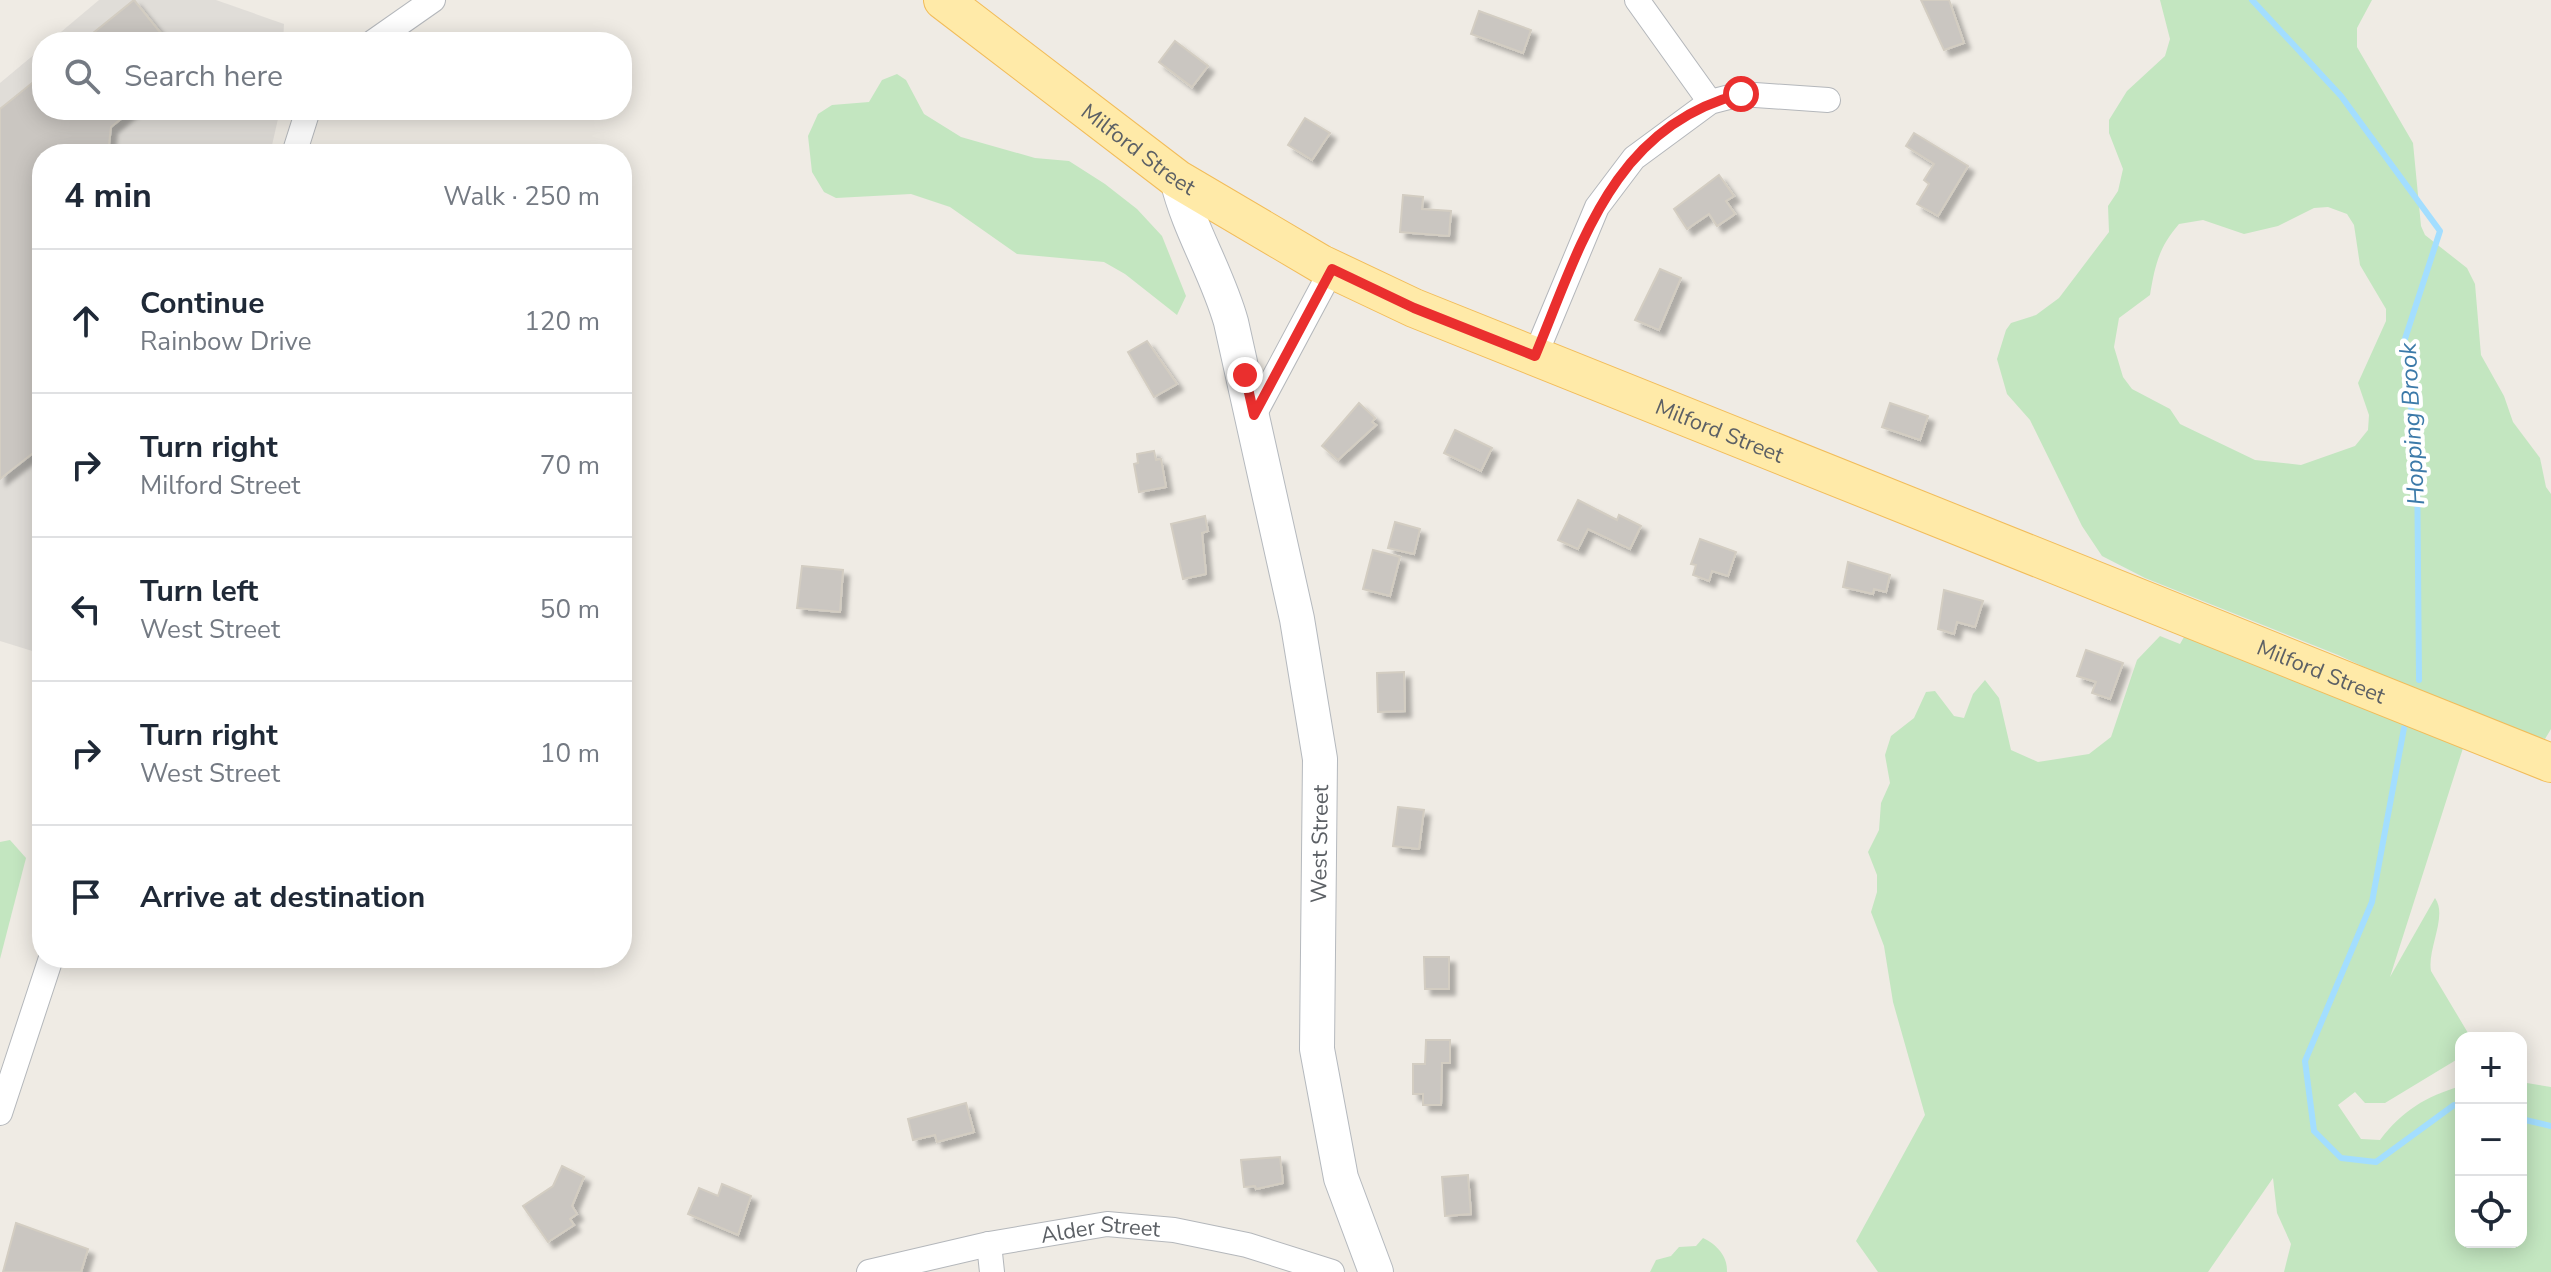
<!DOCTYPE html>
<meta charset="utf-8">
<style>
:root{--surface:#fff;--page:#f2f2f3;--text:#1f2937;--muted:#747a83;--line:#e0e1e3}
body{margin:0;font-family:"Nunito Sans",sans-serif;background:var(--page);color:var(--text)}
.controls{position:absolute;right:24px;bottom:24px;display:grid;overflow:hidden;border-radius:16px;box-shadow:0 4px 20px #0003}
.controls button{width:72px;height:72px;display:grid;place-items:center;padding:0;border:0;border-bottom:2px solid var(--line);background:var(--surface);color:var(--text);font:40px sans-serif}
.stop{position:absolute;width:24px;height:24px;margin:-18px;border:6px solid #ea2f2e;border-radius:50%;background:#fff}
.stop.end{background:#ea2f2e;border-color:#fff;box-shadow:0 2px 8px #0008}
.list{margin:0;padding:0;list-style:none}
h2{display:flex;justify-content:space-between;align-items:center;height:104px;margin:0;padding:0 32px;font-size:34px}
h2 small{font-size:26px;font-weight:400;color:var(--muted)}
.list li{display:grid;grid-template-columns:52px 1fr auto;gap:24px;align-items:center;box-sizing:border-box;height:144px;padding:0 32px;border-top:2px solid var(--line)}
.list b{display:block;font-size:30px;white-space:nowrap}
.list p{margin:0;font-size:26px;white-space:nowrap;color:var(--muted)}
.list em{font-size:26px;font-style:normal;color:var(--muted)}
.icon{flex:none;width:44px;height:44px;fill:none;stroke:currentColor;stroke-width:2;stroke-linecap:round;stroke-linejoin:round}
.map{position:relative;flex:none;width:2551px;height:1272px;overflow:hidden}
.search{position:absolute;background:var(--surface);box-shadow:0 4px 20px #0003;left:32px;top:32px;width:600px;height:88px;display:flex;align-items:center;gap:20px;box-sizing:border-box;padding:0 28px;border-radius:32px;color:var(--muted);font-size:30px}
.panel{position:absolute;background:var(--surface);box-shadow:0 4px 20px #0003;left:32px;top:144px;width:600px;height:824px;border-radius:32px}
.map>svg:first-child{display:block}
.industrial{fill:#e0ddd8}
.green{fill:#c3e6c0;fill-rule:evenodd}
.lines{fill:none;stroke-linecap:round;stroke-linejoin:round}
.stream{stroke:#a3deff;stroke-width:6}
.building{fill:#cac6c1;stroke:#d3cdc2;stroke-width:2;filter:url(#shadow)}
.street-casing{stroke:#b4b7bb;stroke-width:26}
.secondary-casing{stroke:#b5b9be;stroke-width:36}
.primary-casing{stroke:#f2bc59;stroke-width:40}
.street{stroke:#fff;stroke-width:24}
.secondary{stroke:#fff;stroke-width:34}
.primary{stroke:#ffeaa8;stroke-width:38}
.route{stroke:#ea2f2e;stroke-width:10}
.labels{text-anchor:middle;stroke-width:8;stroke-linejoin:round;paint-order:stroke}
.street-label{font-size:22px;fill:#5c6065;stroke:#fff}
.water-label{font-size:24px;font-style:italic;fill:#3c7aa9;stroke:#fff}
</style>
<div class="map">
<svg width="2551" height="1272" viewBox="0 0 2551 1272">
<defs>
<filter id="shadow"><feDropShadow dx="6" dy="6" stdDeviation="2" flood-color="#0004"/></filter>
</defs>
<rect width="100%" height="100%" fill="#efebe4"/>
<g class="industrial">
<path d="M99 0H216L284 24 283 42H49Z"/>
<path d="M42 48V110H280L270 154H42V654L0 641V83Z"/>
</g>
<g class="green">
<path d="M2160 0H2372L2357 28V47L2413 143 2421 226 2425 235 2467 268 2475 284 2481 355 2504 396 2513 422 2540 458 2546 487 2551 494V729L2545 739 2480 720 2338 655 2145 578 2102 556 2082 526 2030 420 2007 394 1997 359 2006 330 2011 323 2036 315 2059 298 2109 232 2108 206 2118 191 2123 169 2109 133V120L2127 91 2165 56 2170 39ZM2328 207 2347 214 2354 225 2360 265 2386 309V321L2358 383 2369 415 2368 430 2355 446 2301 465 2255 460 2180 424 2170 409 2132 389 2123 377 2114 347 2119 318 2150 295C2155 265 2159 247 2179 224L2203 220 2244 234 2278 226 2314 208Z"/>
<path d="M897 74 906 80 924 114 961 137 1035 158 1069 161 1105 184 1137 209 1162 236 1186 296 1177 315 1125 274 1104 262 1017 254 950 207 911 194 836 198 824 192 812 172 808 136 818 114 832 105 869 102 882 80Z"/>
<path d="M2188 630 2464 745 2390 977 2435 898C2448 916 2427 949 2431 971L2471 1038H2461V1057L2385 1103H2365L2355 1092 2338 1105 2361 1139 2380 1140C2403 1110 2425 1097 2461 1086V1242H2521V1082L2551 1087V1272H2284L2291 1244 2277 1213 2273 1178 2208 1272H1878L1856 1241 1925 1115 1893 1002 1884 946 1871 912 1877 892V875L1868 852 1879 830 1881 803 1890 783 1885 755 1891 736 1914 718 1926 692 1935 691 1954 716 1964 718 1973 694 1985 680 1999 698 2011 750 2038 762 2089 754 2111 737 2137 660 2160 636 2180 644Z"/>
<path d="M10 840 26 858 0 959V842Z"/>
<path d="M1703 1238C1716 1244 1728 1256 1727 1272H1650L1656 1260 1671 1256 1679 1247 1696 1246Z"/>
</g>
<g class="lines">
<g class="stream">
<path d="M2252 0 2341 96 2440 231 2403 345 2417 454 2419 680"/>
<path d="M2404 728 2372 902 2305 1061 2314 1131 2341 1158 2376 1162 2454 1105 2461 1106"/>
<path d="M2521 1119 2551 1126"/>
</g>
</g>
<g class="building">
<path d="M134 0 168 42H82Z"/>
<path d="M1921 0H1949L1964 43 1944 50Z"/>
<path d="M1479 11 1531 30 1523 53 1471 34Z"/>
<path d="M1175 41 1208 66 1192 87 1159 62Z"/>
<path d="M42 75V110H132L111 127 108 154H42V446L0 479V109Z"/>
<path d="M1305 118 1330 133 1312 160 1288 145Z"/>
<path d="M1914 133 1968 166 1938 216 1917 204 1929 184 1924 180 1934 164 1906 146Z"/>
<path d="M1719 175 1734 196 1726 201 1735 214 1717 226 1709 214 1687 229 1674 209Z"/>
<path d="M1403 195 1423 197 1422 209 1451 211 1449 236 1400 232Z"/>
<path d="M1660 269 1681 278 1659 330 1635 320Z"/>
<path d="M1147 341 1177 384 1154 397 1128 352Z"/>
<path d="M1359 403 1375 418 1372 422 1376 425 1338 460 1322 446Z"/>
<path d="M1890 403 1928 416 1920 440 1882 427Z"/>
<path d="M1455 430 1492 448 1481 471 1444 453Z"/>
<path d="M1154 451 1156 460 1161 459 1166 487 1139 492 1134 464 1138 463 1137 454Z"/>
<path d="M1578 500 1617 520 1619 515 1641 526 1630 549 1588 529 1578 549 1558 540Z"/>
<path d="M1205 516 1208 531 1202 533 1206 574 1183 579 1171 524Z"/>
<path d="M1395 522 1420 529 1414 554 1388 548Z"/>
<path d="M1700 539 1736 552 1728 576 1712 571 1709 581 1693 575 1696 565 1691 564Z"/>
<path d="M1373 550 1400 557 1390 596 1363 589Z"/>
<path d="M1848 562 1890 575 1886 592 1874 589 1873 594 1843 587Z"/>
<path d="M802 566 843 570 840 612 797 608Z"/>
<path d="M1944 590 1983 601 1975 627 1957 622 1954 634 1938 629Z"/>
<path d="M2086 650 2123 663 2110 699 2092 693 2096 682 2077 676Z"/>
<path d="M1404 672 1405 711 1378 712 1377 673Z"/>
<path d="M1398 807 1424 810 1419 849 1393 846Z"/>
<path d="M1424 957H1449V989H1425Z"/>
<path d="M1426 1040H1450V1063H1442L1441 1105H1423V1094H1413V1064H1425Z"/>
<path d="M966 1103 974 1132 937 1142 935 1135 913 1140 908 1119Z"/>
<path d="M1280 1157 1283 1183 1256 1189 1255 1186 1244 1187 1241 1160Z"/>
<path d="M562 1166 584 1177 572 1206 577 1214 570 1219 574 1225 548 1242 523 1206 553 1186Z"/>
<path d="M1468 1175 1471 1214 1445 1216 1442 1177Z"/>
<path d="M722 1184 751 1196 738 1235 688 1214 699 1188 718 1196Z"/>
<path d="M16 1223 88 1249 81 1272H3Z"/>
</g>
<g class="lines">
<g class="street-casing">
<g id="street">
<path d="M1637 0 1710 102"/>
<path d="M373 42 433 0"/>
<path d="M294 154 308 110"/>
<path d="M1535 356 1597 207 1634 158 1710 102 1741 94 1828 100"/>
<path d="M1254 415 1332 269"/>
<path d="M0 1113 51 958"/>
<path d="M989 1244 992 1272"/>
<path id="s1" d="M869 1272 989 1244 1107 1224 1174 1230 1247 1245 1332 1272"/>
</g>
</g>
<g class="secondary-casing">
<path id="secondary" d="M1177 179C1189 230 1217 272 1231 322L1297 619 1320 759 1317 1049 1341 1178 1376 1272"/>
</g>
<g class="primary-casing">
<g id="primary">
<path id="s2" d="M943 0 1177 179 1321 264 1414 308 2551 763"/>
</g>
</g>
<use href="#street" class="street"/>
<use href="#secondary" class="secondary"/>
<use href="#primary" class="primary"/>
</g>
<g class="lines">
<path class="route" d="M1245 375 1254 415 1332 269 1414 308 1535 356C1580 248 1612 126 1741 94"/>
</g>
<g class="labels">
<g class="street-label">
<text dy="8" stroke="none"><textPath href="#s2" startOffset="246">Milford Street</textPath></text>
<text dy="8" stroke="none"><textPath href="#s2" startOffset="894">Milford Street</textPath></text>
<text dy="8" stroke="none"><textPath href="#s2" startOffset="1542">Milford Street</textPath></text>
<text transform="translate(1319 844) rotate(-89)" y="8">West Street</text>
<text dy="8" stroke="none"><textPath href="#s1" startOffset="236">Alder Street</textPath></text>
</g>
<g class="water-label">
<text transform="translate(2412 424) rotate(-93)" y="8">Hopping Brook</text>
</g>
</g>
</svg>
<div class="controls">
<button>+</button>
<button>−</button>
<button><svg class="icon" aria-label="locate" viewBox="0 0 24 24"><circle cx="12" cy="12" r="6"/><path d="M12 2v4M12 18v4M2 12h4M18 12h4"/></svg></button>
</div>
<div class="stop" style="left:1741px;top:94px"></div>
<div class="stop end" style="left:1245px;top:375px"></div>
<div class="search"><svg class="icon" aria-label="search" viewBox="0 0 24 24"><circle cx="10" cy="10" r="6"/><path d="M15 15l6 6"/></svg>Search here</div>
<section class="panel">
<h2>4 min<small>Walk · 250 m</small></h2>
<ul class="list">
<li><svg class="icon" aria-label="ahead" viewBox="0 0 24 24"><path d="M12 20V5M6 11l6-6 6 6"/></svg><div><b>Continue</b><p>Rainbow Drive</p></div><em>120 m</em></li>
<li><svg class="icon" aria-label="right" viewBox="0 0 24 24"><path d="M7 20v-9h11M14 6l5 5-5 5"/></svg><div><b>Turn right</b><p>Milford Street</p></div><em>70 m</em></li>
<li><svg class="icon" aria-label="left" viewBox="0 0 24 24"><path d="M17 20v-9H6M10 6l-5 5 5 5"/></svg><div><b>Turn left</b><p>West Street</p></div><em>50 m</em></li>
<li><svg class="icon" aria-label="right" viewBox="0 0 24 24"><path d="M7 20v-9h11M14 6l5 5-5 5"/></svg><div><b>Turn right</b><p>West Street</p></div><em>10 m</em></li>
<li><svg class="icon" aria-label="arrive" viewBox="0 0 24 24"><path d="M6 21V4h12l-3 4 3 4H6"/></svg><div><b>Arrive at destination</b></div></li>
</ul>
</section>
</div>
